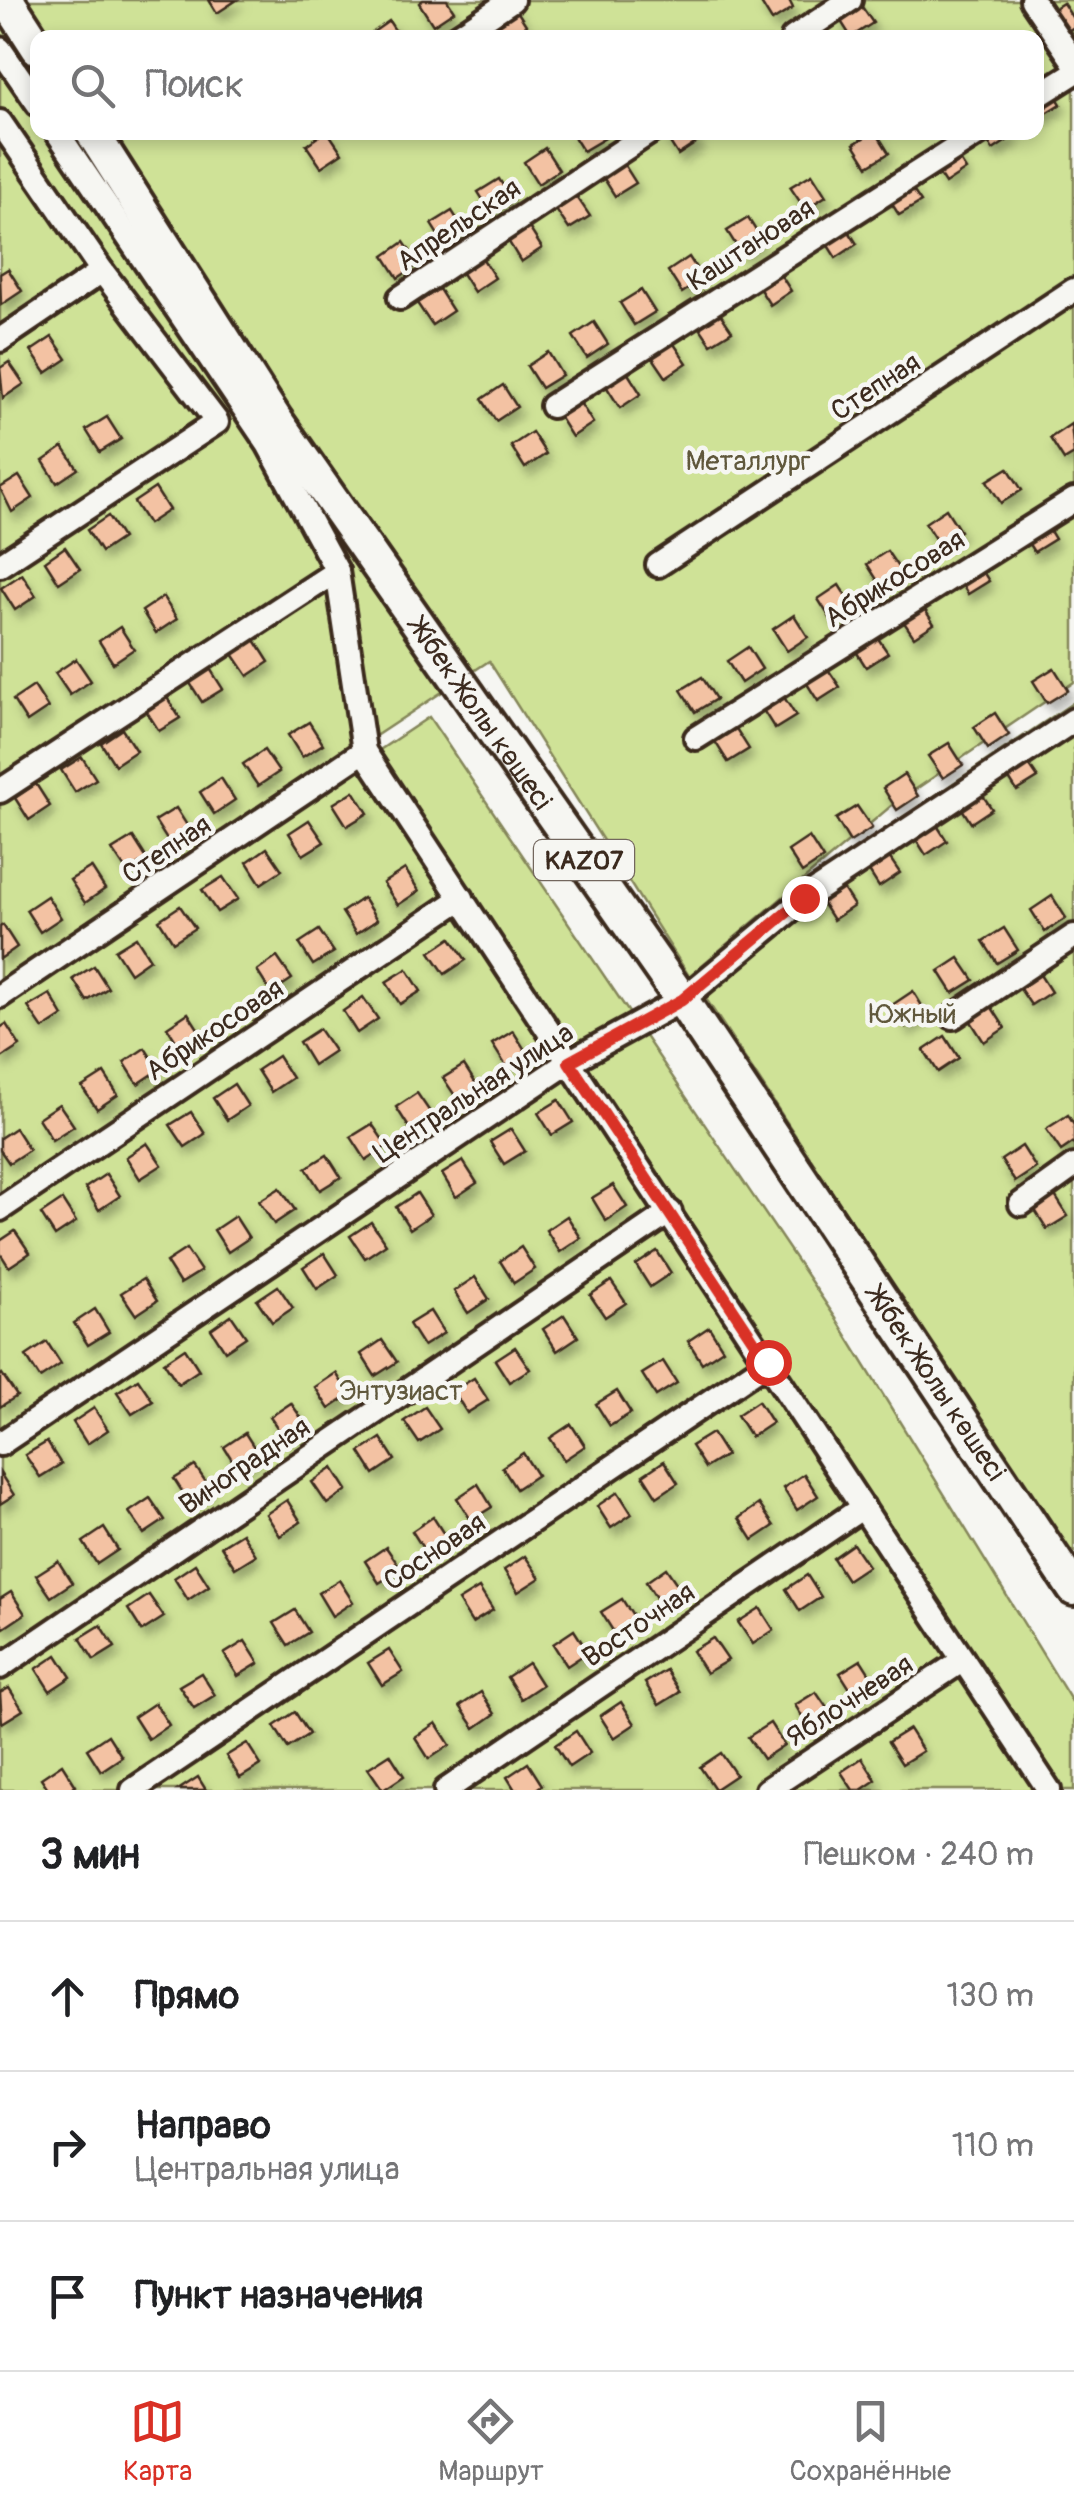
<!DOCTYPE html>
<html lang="ru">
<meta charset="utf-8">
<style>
:root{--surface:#fff;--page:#f2f2f2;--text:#202124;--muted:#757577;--line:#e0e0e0;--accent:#d93025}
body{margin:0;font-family:Pangolin,sans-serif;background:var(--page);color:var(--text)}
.stop{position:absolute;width:30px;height:30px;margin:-22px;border:8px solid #d93025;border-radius:50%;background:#fff}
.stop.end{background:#d93025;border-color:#fff;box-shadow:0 2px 10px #0008}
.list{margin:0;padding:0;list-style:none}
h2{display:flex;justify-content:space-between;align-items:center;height:130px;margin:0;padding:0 40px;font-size:42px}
h2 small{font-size:32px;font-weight:400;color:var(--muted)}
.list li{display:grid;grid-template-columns:65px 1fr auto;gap:30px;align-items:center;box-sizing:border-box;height:150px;padding:0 40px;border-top:2px solid var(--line)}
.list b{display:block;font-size:38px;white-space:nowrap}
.list p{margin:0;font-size:32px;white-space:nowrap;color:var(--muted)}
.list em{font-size:32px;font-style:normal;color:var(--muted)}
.icon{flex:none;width:55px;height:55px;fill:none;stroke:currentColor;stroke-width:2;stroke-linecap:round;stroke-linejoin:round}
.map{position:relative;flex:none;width:1074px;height:1790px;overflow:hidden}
.search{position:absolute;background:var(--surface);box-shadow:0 5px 15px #0003;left:30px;right:30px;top:30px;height:110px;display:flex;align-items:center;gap:25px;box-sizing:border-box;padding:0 35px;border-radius:20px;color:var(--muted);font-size:38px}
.sheet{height:580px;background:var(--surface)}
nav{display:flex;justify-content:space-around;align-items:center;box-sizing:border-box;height:140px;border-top:2px solid var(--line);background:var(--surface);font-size:28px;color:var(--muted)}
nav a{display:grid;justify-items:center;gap:5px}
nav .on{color:var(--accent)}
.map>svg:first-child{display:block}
.green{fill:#cfe297;stroke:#85865a;stroke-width:2.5;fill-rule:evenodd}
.building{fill:#f3c2a3;stroke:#3b2a1e;stroke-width:2.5;filter:url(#shadow)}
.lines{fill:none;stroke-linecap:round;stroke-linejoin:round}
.minor-casing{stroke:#3b2a1e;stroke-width:30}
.highway-casing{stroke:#3b2a1e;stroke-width:40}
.minor{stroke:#f6f6f2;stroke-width:22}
.highway{stroke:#f6f6f2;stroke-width:32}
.route{stroke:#d93025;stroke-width:12}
.labels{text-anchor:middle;stroke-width:9;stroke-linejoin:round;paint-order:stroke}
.shield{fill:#f6f6f2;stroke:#73675e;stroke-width:2.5}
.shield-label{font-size:25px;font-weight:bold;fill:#3b2a1e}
.street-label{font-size:28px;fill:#3b2a1e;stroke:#f6f6f2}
.park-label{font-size:28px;fill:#60583c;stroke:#f6f6f2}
</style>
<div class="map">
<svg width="1074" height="1790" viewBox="0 0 1074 1790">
<defs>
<filter id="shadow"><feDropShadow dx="4.5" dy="8" stdDeviation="5" flood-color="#0004"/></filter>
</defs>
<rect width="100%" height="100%" fill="#f6f6f2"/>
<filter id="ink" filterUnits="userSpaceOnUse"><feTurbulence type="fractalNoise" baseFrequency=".01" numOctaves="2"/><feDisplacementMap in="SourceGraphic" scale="20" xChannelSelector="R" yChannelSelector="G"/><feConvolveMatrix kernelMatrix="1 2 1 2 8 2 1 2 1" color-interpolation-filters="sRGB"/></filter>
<g filter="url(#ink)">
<g class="green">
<path d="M0 0H1074V682L891 806 689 976 489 661 0 984ZM38 38H1036V132H38Z"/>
<path d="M1074 702V1561L695 982 851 852Z"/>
<path d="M429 717 837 1320 1074 1705V1790H0V1004Z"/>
</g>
<g class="building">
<path d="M209 0H237L217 13Z"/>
<path d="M423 0H447L454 11 433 25 419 3Z"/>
<path d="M759 0H789L793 8 772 21Z"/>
<path d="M858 1 873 23 851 37 837 15Z"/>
<path d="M1063 3 1074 20V27L1056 38 1042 16Z"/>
<path d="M514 6 528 28 514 38H504L493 20Z"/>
<path d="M389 21 400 38H371L369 35Z"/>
<path d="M1047 81 1061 104 1040 117 1036 111V88Z"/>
<path d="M325 132H328L342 153 321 167 306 145Z"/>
<path d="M571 132H601L605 138 583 151Z"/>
<path d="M694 132 699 141 678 155 664 133Z"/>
<path d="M873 132H876L889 153 868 166 854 144Z"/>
<path d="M982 132H1012L1014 136 993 150Z"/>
<path d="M545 148 559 170 538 184 524 162Z"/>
<path d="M952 148 966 170 945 184 931 162Z"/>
<path d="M622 161 636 183 615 196 601 174Z"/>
<path d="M812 174 826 196 805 209 790 187Z"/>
<path d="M499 179 513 201 492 214 478 192Z"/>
<path d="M906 180 921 202 899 215 885 193Z"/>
<path d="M575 194 590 216 569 229 554 207Z"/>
<path d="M452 211 466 233 445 246 431 224Z"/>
<path d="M748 218 762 240 741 253 727 231Z"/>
<path d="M843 222 857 244 836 258 822 236Z"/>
<path d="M528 226 542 248 521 262 507 239Z"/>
<path d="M404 242 419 264 398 278 384 256Z"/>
<path d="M481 256 495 278 474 292 460 270Z"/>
<path d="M689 257 703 279 682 293 668 271Z"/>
<path d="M8 269 22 291 1 305 0 274Z"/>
<path d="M777 269 791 291 770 305 756 283Z"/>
<path d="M439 289 453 311 432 325 417 303Z"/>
<path d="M641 290 655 312 634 325 620 303Z"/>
<path d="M717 309 732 331 711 344 696 322Z"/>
<path d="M594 322 608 344 587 358 573 336Z"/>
<path d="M52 337 67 359 46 373 31 351Z"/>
<path d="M672 341 687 363 666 377 651 355Z"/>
<path d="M548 352 562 375 541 388 527 366Z"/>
<path d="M9 362 24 384 3 398 0 368Z"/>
<path d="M627 372 641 394 620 408 606 386Z"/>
<path d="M503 385 517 407 496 421 482 399Z"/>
<path d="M579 401 593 423 572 437 558 415Z"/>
<path d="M107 417 121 439 100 452 86 430Z"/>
<path d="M1071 424 1074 454 1064 460 1050 438Z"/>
<path d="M532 432 546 454 525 468 511 446Z"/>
<path d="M63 447 78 469 57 483 43 461Z"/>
<path d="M1008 468 1022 490 1001 503 987 481Z"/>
<path d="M19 476 33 498 12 512 0 488Z"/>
<path d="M155 488 169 510 148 524 134 502Z"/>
<path d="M946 509 960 531 939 545 925 523Z"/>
<path d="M108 516 122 538 101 552 87 530Z"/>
<path d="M1041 516 1055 539 1034 552 1020 530Z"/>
<path d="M65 547 80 569 59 583 45 561Z"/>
<path d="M887 551 902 573 881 586 867 564Z"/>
<path d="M975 559 989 581 968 594 954 572Z"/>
<path d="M22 574 36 596 15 610 1 588Z"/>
<path d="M839 585 853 607 832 621 818 599Z"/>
<path d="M163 597 177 619 156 633 142 611Z"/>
<path d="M920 602 934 624 914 637 899 615Z"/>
<path d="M794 615 808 637 787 651 773 629Z"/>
<path d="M120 627 134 649 113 663 99 641Z"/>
<path d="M873 631 888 653 866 667 852 645Z"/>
<path d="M255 640 269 662 248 676 233 654Z"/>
<path d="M748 647 762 669 741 683 727 661Z"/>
<path d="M76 659 91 681 70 695 55 673Z"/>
<path d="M825 665 840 687 818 701 804 679Z"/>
<path d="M209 667 223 689 202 702 188 680Z"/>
<path d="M1054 668 1068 690 1047 703 1033 681Z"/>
<path d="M702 677 716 699 695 712 681 690Z"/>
<path d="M34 686 48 708 27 722 13 700Z"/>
<path d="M782 694 796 716 775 729 761 707Z"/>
<path d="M166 696 180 718 159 731 145 709Z"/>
<path d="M995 713 1009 735 988 749 974 727Z"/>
<path d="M309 722 323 744 302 757 288 735Z"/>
<path d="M735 727 749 749 728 762 714 740Z"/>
<path d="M122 729 136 751 115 765 101 743Z"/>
<path d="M949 743 963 765 943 778 928 756Z"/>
<path d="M264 750 279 772 258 786 243 764Z"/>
<path d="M1023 756 1038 778 1017 791 1003 769Z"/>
<path d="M82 757 96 779 75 792 61 770Z"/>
<path d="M904 774 918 796 897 810 883 788Z"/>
<path d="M221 778 235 800 214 814 200 792Z"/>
<path d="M36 784 50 806 29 820 15 798Z"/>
<path d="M977 787 992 809 971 823 957 801Z"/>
<path d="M354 791 368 813 347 826 333 804Z"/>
<path d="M857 806 872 828 850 842 836 819Z"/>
<path d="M176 808 190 830 169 843 155 821Z"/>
<path d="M933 819 947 841 926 855 912 833Z"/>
<path d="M309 820 324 842 303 855 289 833Z"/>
<path d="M133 837 147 859 127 872 112 850Z"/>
<path d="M809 837 823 859 802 873 788 851Z"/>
<path d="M267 848 282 870 261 884 247 862Z"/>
<path d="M885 851 900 873 879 887 865 865Z"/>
<path d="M91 867 105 889 85 903 70 880Z"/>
<path d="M405 869 419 891 398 905 383 883Z"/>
<path d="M223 877 238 899 217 912 202 890Z"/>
<path d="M840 884 854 906 833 920 819 898Z"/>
<path d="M47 896 61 918 40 932 26 910Z"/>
<path d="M1052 896 1066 918 1045 932 1031 910Z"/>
<path d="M363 898 377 920 356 934 342 912Z"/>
<path d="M180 906 195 928 173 942 159 920Z"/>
<path d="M3 925 17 947 0 959V927Z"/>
<path d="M1004 928 1018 950 997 963 983 941Z"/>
<path d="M319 930 334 952 313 965 299 943Z"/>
<path d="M136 937 150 959 130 973 115 950Z"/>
<path d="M451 938 466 960 445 974 430 952Z"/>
<path d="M277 957 292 979 271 993 257 971Z"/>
<path d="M959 958 974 980 953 993 939 971Z"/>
<path d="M94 966 108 988 87 1001 73 979Z"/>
<path d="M407 969 421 991 400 1004 386 982Z"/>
<path d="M1037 970 1051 992 1031 1005 1016 983Z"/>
<path d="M913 991 927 1014 906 1027 892 1005Z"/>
<path d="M50 994 63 1016 43 1029 28 1007Z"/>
<path d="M363 997 378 1019 357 1033 343 1011Z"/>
<path d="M991 1006 1005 1028 984 1042 970 1020Z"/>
<path d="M188 1013 202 1035 181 1049 167 1027Z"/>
<path d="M6 1024 20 1046 0 1059V1028Z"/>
<path d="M319 1029 334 1051 313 1065 299 1042Z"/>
<path d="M513 1031 527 1053 506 1066 492 1044Z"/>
<path d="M945 1036 959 1058 938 1072 924 1050Z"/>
<path d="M145 1048 159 1070 138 1084 124 1062Z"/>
<path d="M278 1056 292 1078 271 1092 257 1070Z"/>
<path d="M464 1065 478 1087 458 1100 443 1078Z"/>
<path d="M104 1073 118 1095 97 1109 82 1087Z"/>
<path d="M234 1084 248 1106 227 1120 213 1098Z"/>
<path d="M417 1093 432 1115 410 1129 396 1107Z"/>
<path d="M559 1100 573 1122 552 1135 538 1113Z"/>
<path d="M59 1104 74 1126 52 1140 38 1118Z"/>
<path d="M191 1112 205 1134 185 1147 170 1125Z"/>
<path d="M1068 1115 1074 1125V1142L1061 1151 1046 1129Z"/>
<path d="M372 1124 387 1146 366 1160 351 1137Z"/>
<path d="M15 1128 29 1150 9 1163 0 1150V1138Z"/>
<path d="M511 1129 525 1151 504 1164 490 1142Z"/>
<path d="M147 1143 162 1165 140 1179 126 1157Z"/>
<path d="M1022 1146 1036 1168 1015 1182 1001 1160Z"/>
<path d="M327 1155 341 1177 320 1190 306 1168Z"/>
<path d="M463 1161 477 1183 456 1197 442 1174Z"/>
<path d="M106 1174 120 1196 99 1210 85 1188Z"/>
<path d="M613 1185 627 1207 606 1221 592 1198Z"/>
<path d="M280 1188 295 1210 274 1224 259 1201Z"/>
<path d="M417 1193 431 1215 410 1229 396 1207Z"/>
<path d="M1054 1194 1068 1216 1047 1229 1033 1207Z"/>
<path d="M62 1200 76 1222 55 1236 41 1214Z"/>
<path d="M235 1216 249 1238 228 1252 214 1230Z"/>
<path d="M567 1216 581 1238 560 1252 546 1230Z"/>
<path d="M371 1222 386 1244 365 1258 350 1236Z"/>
<path d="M15 1231 30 1253 9 1267 0 1253V1241Z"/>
<path d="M521 1247 535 1269 514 1283 500 1261Z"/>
<path d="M186 1249 201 1271 180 1284 166 1262Z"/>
<path d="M657 1251 671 1273 650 1287 636 1265Z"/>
<path d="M324 1253 338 1275 317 1289 303 1267Z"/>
<path d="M475 1277 489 1299 468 1313 454 1291Z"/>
<path d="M143 1279 157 1301 136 1315 121 1293Z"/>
<path d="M611 1281 626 1303 605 1317 590 1295Z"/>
<path d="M278 1286 293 1308 272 1322 257 1300Z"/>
<path d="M95 1309 109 1332 88 1345 74 1323Z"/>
<path d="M430 1311 444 1333 423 1346 409 1324Z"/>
<path d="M231 1315 246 1337 225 1351 211 1329Z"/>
<path d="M564 1315 578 1337 557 1351 543 1329Z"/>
<path d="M709 1327 723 1349 702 1363 688 1341Z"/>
<path d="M382 1340 397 1362 375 1376 361 1354Z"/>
<path d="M47 1342 61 1364 40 1378 26 1356Z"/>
<path d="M515 1347 530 1369 509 1382 495 1360Z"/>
<path d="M185 1348 199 1370 178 1384 164 1362Z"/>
<path d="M663 1361 677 1383 656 1396 642 1374Z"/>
<path d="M336 1373 350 1395 329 1409 315 1387Z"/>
<path d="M2 1374 17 1396 0 1407V1376Z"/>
<path d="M474 1378 488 1400 467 1413 453 1391Z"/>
<path d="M138 1379 153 1401 132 1414 117 1392Z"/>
<path d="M617 1391 631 1413 610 1426 596 1404Z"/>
<path d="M758 1401 772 1423 751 1437 737 1415Z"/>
<path d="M291 1403 306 1425 285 1439 270 1417Z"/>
<path d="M425 1407 440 1429 419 1443 404 1421Z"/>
<path d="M94 1408 108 1430 87 1444 73 1422Z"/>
<path d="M571 1424 585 1446 564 1460 550 1438Z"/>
<path d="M245 1433 259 1455 238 1469 224 1447Z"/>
<path d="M712 1433 726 1455 705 1468 691 1446Z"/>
<path d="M381 1438 395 1460 374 1474 360 1452Z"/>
<path d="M47 1442 61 1464 40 1477 25 1455Z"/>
<path d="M523 1453 537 1475 516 1489 502 1467Z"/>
<path d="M664 1461 678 1483 657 1497 643 1475Z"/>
<path d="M195 1466 210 1488 189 1502 174 1479Z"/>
<path d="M333 1468 347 1490 327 1504 312 1482Z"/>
<path d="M0 1473 14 1495 0 1504Z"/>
<path d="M804 1474 818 1496 797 1510 783 1488Z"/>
<path d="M478 1484 492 1507 471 1520 457 1498Z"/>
<path d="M618 1492 632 1514 611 1528 597 1506Z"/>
<path d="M150 1498 165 1520 144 1534 129 1512Z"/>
<path d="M287 1500 301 1522 280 1536 266 1514Z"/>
<path d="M759 1504 774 1526 753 1540 739 1518Z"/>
<path d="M433 1517 447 1539 426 1553 412 1531Z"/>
<path d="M104 1528 118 1550 97 1564 83 1542Z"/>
<path d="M242 1533 256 1555 235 1568 221 1546Z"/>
<path d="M853 1544 868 1566 847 1580 833 1558Z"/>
<path d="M386 1547 401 1569 379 1583 365 1561Z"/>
<path d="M525 1556 540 1578 518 1592 504 1570Z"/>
<path d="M58 1561 72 1583 51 1597 36 1575Z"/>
<path d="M195 1564 209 1586 188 1600 174 1578Z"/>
<path d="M666 1568 681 1590 660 1604 646 1582Z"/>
<path d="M807 1575 821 1597 800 1611 786 1589Z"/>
<path d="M339 1580 353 1602 332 1616 318 1593Z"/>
<path d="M479 1588 493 1610 472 1623 458 1601Z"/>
<path d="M11 1592 25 1614 4 1628 0 1621V1599Z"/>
<path d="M149 1595 164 1617 142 1631 128 1609Z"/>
<path d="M622 1599 636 1621 615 1634 601 1612Z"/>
<path d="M760 1608 774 1630 753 1644 738 1622Z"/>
<path d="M295 1610 309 1632 288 1645 274 1623Z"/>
<path d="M101 1625 115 1647 94 1660 80 1638Z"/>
<path d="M574 1630 588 1652 567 1666 553 1644Z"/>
<path d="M713 1638 728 1660 706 1673 692 1651Z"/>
<path d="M245 1641 259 1663 238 1676 224 1654Z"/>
<path d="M389 1650 403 1672 382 1685 368 1663Z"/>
<path d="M57 1655 71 1677 50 1691 36 1669Z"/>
<path d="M861 1660 875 1682 854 1695 840 1673Z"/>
<path d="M528 1663 542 1685 521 1699 507 1677Z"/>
<path d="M666 1670 680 1692 659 1705 645 1683Z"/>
<path d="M201 1673 215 1695 194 1708 179 1686Z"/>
<path d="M9 1688 23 1710 2 1723 0 1693Z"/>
<path d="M481 1692 495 1714 475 1728 460 1706Z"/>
<path d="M816 1692 831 1714 809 1728 795 1705Z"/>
<path d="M621 1702 635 1724 614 1738 600 1716Z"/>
<path d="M155 1703 169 1725 148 1739 134 1717Z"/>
<path d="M295 1712 309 1734 288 1748 274 1726Z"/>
<path d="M436 1723 450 1745 429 1759 415 1737Z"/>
<path d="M770 1723 784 1745 763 1759 748 1737Z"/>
<path d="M909 1729 923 1751 902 1764 888 1742Z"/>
<path d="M576 1731 590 1753 569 1767 555 1745Z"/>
<path d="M108 1735 122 1757 101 1771 87 1749Z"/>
<path d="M247 1743 261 1765 240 1778 226 1756Z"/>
<path d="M721 1753 736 1775 715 1789 700 1767Z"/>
<path d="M390 1754 404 1776 383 1790 368 1768Z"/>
<path d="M862 1758 876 1780 861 1790H853L841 1772Z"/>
<path d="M528 1763 542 1785 535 1790H515L507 1777Z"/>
<path d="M62 1764 76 1786 70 1790H49L41 1778Z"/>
<path d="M198 1777 206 1790H178Z"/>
</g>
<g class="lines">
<g class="minor-casing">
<g id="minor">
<path d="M1032 0 1074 62"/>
<path d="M455 38 512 0"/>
<path d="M793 38 850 0"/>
<path d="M0 49 38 104"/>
<path d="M1036 97 1074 73"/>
<path d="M0 122 102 271 217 422 0 565"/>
<path d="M57 132 268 444 337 571 364 751 1049 1790"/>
<path d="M400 298 650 132"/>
<path d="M0 340 102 271"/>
<path d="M552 406 981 132"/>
<path d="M658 565 1074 290"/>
<path d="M696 738 1074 500"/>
<path d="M0 791 337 571"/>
<path d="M0 996 364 751"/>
<path d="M953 1017 1074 936"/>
<path d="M1021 1204 1074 1166"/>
<path d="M0 1209 462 898"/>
<path d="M0 1444 569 1062 682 1000 805 898 1074 720"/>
<path d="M0 1667 670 1212"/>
<path d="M133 1790 768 1362"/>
<path d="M446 1790 863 1507"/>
<path d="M767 1790 963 1660"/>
</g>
</g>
<g class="highway-casing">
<g id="highway">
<path d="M7 0 38 48"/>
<path id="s1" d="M92 132 275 419 682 1000 1074 1589"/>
</g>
</g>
<use href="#minor" class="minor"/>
<use href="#highway" class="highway"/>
</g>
</g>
<g class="lines" filter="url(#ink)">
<path class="route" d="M768 1362 569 1062 682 1000 804 898"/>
</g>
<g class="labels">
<rect class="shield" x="534" y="840" width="100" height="40" rx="8"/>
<g class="shield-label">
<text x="584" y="869">KAZ07</text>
</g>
<g class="street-label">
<text transform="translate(458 224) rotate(-34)" y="10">Апрельская</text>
<text transform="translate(750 244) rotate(-33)" y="10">Каштановая</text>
<text transform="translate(875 386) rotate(-33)" y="10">Степная</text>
<text transform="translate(894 578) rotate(-32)" y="10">Абрикосовая</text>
<text dy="10" stroke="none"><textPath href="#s1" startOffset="700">Жібек Жолы көшесі</textPath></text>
<text transform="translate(166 849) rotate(-34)" y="10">Степная</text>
<text transform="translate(214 1029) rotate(-34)" y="10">Абрикосовая</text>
<text transform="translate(473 1092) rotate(-33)" y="10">Центральная улица</text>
<text dy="10" stroke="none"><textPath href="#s1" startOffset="1510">Жібек Жолы көшесі</textPath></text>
<text transform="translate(244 1465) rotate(-34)" y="10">Виноградная</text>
<text transform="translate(434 1551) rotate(-34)" y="10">Сосновая</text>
<text transform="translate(638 1624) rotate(-34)" y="10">Восточная</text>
<text transform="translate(849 1700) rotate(-33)" y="10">Яблочневая</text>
</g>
<g class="park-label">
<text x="748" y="470">Металлург</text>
<text x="913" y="1023">Южный</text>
<text x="401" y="1400">Энтузиаст</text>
</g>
</g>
</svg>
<div class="stop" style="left:768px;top:1362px"></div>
<div class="stop end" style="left:804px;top:898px"></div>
<div class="search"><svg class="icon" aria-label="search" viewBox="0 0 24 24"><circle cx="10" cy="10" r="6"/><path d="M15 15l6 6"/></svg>Поиск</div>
</div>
<section class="sheet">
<h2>3 мин<small>Пешком · 240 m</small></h2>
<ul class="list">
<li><svg class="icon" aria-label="ahead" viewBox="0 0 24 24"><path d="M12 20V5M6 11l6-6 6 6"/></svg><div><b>Прямо</b></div><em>130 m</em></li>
<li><svg class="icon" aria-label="right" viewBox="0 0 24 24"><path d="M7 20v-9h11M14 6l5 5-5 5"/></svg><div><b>Направо</b><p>Центральная улица</p></div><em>110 m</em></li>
<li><svg class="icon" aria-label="arrive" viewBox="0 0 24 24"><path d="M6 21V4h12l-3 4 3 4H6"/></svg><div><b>Пункт назначения</b></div></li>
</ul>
</section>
<nav>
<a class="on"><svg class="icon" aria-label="map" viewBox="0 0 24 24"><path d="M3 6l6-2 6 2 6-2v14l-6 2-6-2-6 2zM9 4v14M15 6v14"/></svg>Карта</a>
<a><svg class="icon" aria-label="directions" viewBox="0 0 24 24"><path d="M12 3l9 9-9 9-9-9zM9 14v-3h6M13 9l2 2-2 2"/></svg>Маршрут</a>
<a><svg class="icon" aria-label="saved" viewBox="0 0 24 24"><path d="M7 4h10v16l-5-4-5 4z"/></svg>Сохранённые</a>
</nav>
